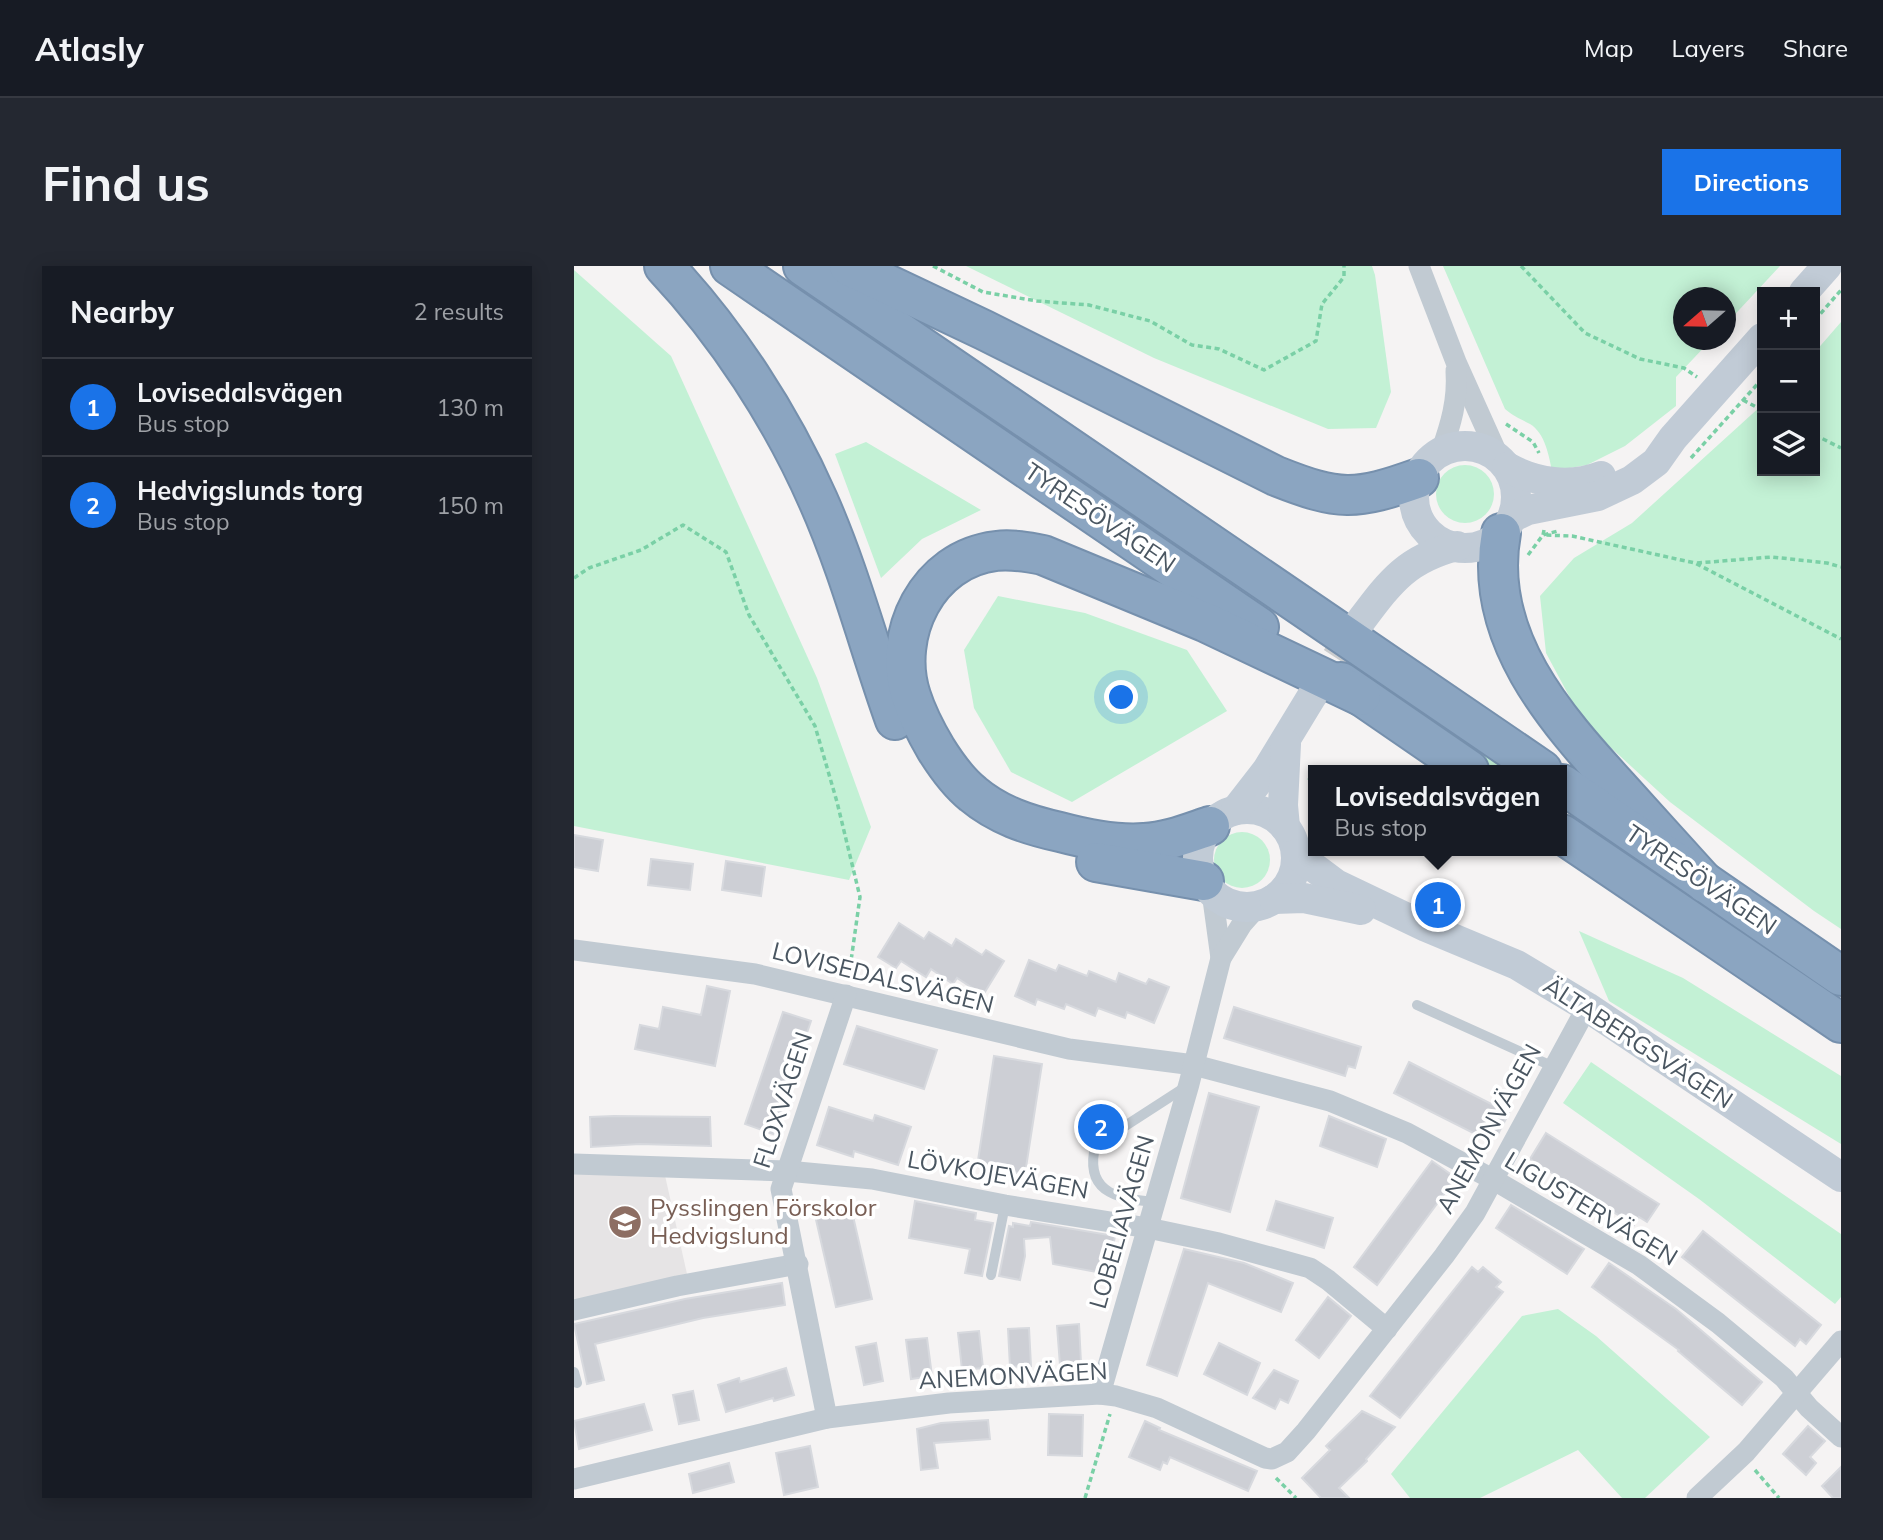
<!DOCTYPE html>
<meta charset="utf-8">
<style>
:root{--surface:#171b24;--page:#242831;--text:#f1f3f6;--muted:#9ea1a6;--line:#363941;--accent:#1a73e8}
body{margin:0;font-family:Mulish,sans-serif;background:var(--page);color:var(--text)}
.controls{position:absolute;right:21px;top:21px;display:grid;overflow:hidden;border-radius:0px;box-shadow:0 4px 18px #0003}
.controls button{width:63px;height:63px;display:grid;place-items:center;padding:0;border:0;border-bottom:2px solid var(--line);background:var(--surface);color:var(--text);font:35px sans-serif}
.compass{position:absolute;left:1099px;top:21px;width:63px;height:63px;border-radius:50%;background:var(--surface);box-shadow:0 4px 18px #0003;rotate:250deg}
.you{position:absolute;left:548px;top:432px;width:24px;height:24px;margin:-18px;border:5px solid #fff;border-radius:50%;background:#1a73e8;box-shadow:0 0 0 10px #1a73e833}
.badge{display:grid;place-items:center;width:46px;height:46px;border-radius:50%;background:var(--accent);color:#fff;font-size:23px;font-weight:700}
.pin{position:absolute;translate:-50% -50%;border:4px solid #fff;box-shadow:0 2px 7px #0006}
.popup{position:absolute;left:734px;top:499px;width:259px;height:91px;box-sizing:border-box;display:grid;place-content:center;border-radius:0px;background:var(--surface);filter:drop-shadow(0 2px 5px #0005);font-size:23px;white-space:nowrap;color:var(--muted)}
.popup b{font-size:26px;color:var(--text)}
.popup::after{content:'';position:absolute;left:50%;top:100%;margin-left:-14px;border:14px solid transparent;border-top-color:var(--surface)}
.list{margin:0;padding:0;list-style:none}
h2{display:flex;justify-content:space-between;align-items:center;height:91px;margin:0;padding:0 28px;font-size:30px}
h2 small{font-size:23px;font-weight:400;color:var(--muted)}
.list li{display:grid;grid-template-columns:46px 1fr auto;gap:21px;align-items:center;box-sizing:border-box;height:98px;padding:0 28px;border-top:2px solid var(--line)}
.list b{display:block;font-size:26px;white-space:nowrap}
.list p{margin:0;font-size:23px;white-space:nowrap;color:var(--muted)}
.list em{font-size:23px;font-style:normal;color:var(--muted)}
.icon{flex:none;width:38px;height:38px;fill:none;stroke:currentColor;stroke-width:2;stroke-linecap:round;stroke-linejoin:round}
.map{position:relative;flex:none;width:1267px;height:1232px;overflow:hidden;border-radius:0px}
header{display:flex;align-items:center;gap:42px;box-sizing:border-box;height:98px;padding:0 35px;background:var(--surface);border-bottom:2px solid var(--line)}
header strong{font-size:33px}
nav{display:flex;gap:38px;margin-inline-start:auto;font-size:24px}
.intro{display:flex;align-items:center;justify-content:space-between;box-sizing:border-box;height:168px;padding:0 42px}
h1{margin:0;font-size:49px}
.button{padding:18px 32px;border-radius:0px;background:var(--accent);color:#fff;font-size:24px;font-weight:700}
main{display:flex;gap:42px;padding:0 42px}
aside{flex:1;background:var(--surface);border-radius:0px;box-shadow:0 4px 18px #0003}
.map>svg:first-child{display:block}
.education{fill:#e6e4e5}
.green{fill:#c3f1d5}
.building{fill:#cdcfd5;stroke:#d7d9de;stroke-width:2}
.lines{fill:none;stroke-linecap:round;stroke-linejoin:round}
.secondary-tunnel{stroke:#caccce;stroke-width:30;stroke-dasharray:30 15;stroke-linecap:butt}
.highway-casing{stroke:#7690ad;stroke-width:42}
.path{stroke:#7ad0a6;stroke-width:3.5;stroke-dasharray:5 3.5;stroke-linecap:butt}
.lane{stroke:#c1cad2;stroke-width:10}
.street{stroke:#c1cad2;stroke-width:21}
.secondary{stroke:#c1cbd6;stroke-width:30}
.highway{stroke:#8ba5c1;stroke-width:38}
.labels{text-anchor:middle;stroke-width:7;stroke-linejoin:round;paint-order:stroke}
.street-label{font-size:24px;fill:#4a5661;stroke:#fff}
.education-label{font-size:24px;fill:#785e54;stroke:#fff;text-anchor:start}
</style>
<header>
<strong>Atlasly</strong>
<nav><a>Map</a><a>Layers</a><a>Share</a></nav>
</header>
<div class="intro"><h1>Find us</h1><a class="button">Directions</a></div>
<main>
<aside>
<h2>Nearby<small>2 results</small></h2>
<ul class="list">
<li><span class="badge">1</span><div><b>Lovisedalsvägen</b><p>Bus stop</p></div><em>130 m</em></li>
<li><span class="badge">2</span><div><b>Hedvigslunds torg</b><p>Bus stop</p></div><em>150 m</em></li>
</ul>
</aside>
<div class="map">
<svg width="1267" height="1232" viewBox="0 0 1267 1232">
<rect width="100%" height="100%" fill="#f5f3f3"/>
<path class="education" d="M0 903 90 905 113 1008 0 1035Z"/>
<g class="green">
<path d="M392 0H798L801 9 817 126 802 162 754 163 580 92Z"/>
<path d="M869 0H1206L1152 58V32H1110V74H1137L1102 111V140L1051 180 1013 199 978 205C975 190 971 167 956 158 947 153 940 151 931 143Z"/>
<path d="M0 4 97 90 243 412 297 561 275 614 0 560Z"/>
<path d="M1267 56V663L1240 645 1096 536 1009 456 972 387 966 330 1000 292 1058 257 1188 139V205H1241V86Z"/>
<path d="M292 176 407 244 348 273 307 312 261 188Z"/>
<circle cx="891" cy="228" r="29"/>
<path d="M424 330 511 347 613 384 653 445 498 536 437 506 400 442 390 384Z"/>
<path d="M788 398 944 504H919L780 409Z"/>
<circle cx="668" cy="594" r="28"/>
<path d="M1005 665 1109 712 1267 810V878L1035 735Z"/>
<path d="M1017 796 1267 968V1031L1261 1038 1125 933 989 837Z"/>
<path d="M984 1043 1022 1070 1136 1171 1071 1232H1048L1004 1184 906 1232H836L817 1208 948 1050Z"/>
</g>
<g class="building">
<path d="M0 569 29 574 24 605 0 601Z"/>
<path d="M77 593 119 598 116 624 74 619Z"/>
<path d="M152 595 191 601 187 630 148 624Z"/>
<path d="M325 657 350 673 355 666 378 680 382 673 408 689 412 684 430 695 409 729 383 712 379 718 357 703 352 711 327 695 322 702 304 691Z"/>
<path d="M455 694 482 705 485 699 513 710 515 705 542 716 545 707 572 718 575 713 595 721 580 757 553 746 551 752 524 742 521 750 492 738 490 743 463 733 461 739 441 730Z"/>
<path d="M133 720 156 725 141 800 61 783 66 759 85 763 89 741 127 749Z"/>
<path d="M660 741 787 781 781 802 774 800 771 810 650 772Z"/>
<path d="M209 746 237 755 199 868 171 858Z"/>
<path d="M283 760 363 784 350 823 270 798Z"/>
<path d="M420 790 468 798 451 908 403 901Z"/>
<path d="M835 796 935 847 924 868 916 863 911 873 820 827Z"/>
<path d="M635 827 685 841 656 946 607 932Z"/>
<path d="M255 841 299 855 301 849 337 861 324 899 280 885 279 891 243 879Z"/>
<path d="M40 850 136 851 137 880 66 878 17 881 16 851Z"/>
<path d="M755 850 812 873 803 901 746 880Z"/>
<path d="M972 867 1085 938 1073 956 1065 951 1060 959 956 893Z"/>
<path d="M858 895 882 912 803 1019 780 1001Z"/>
<path d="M341 935 402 947 401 954 419 957 408 1010 391 1007 396 983 335 972Z"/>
<path d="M702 935 759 952 750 982 693 964Z"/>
<path d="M276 937 298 1033 262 1041 240 945Z"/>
<path d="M937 939 1010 983 993 1008 922 962Z"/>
<path d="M457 956 541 970 534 1008 479 998 476 971 450 973 451 990 446 1014 425 1010 435 960 439 961V957L456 960Z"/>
<path d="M1129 965 1247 1059 1232 1078 1226 1073 1221 1080 1108 991Z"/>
<path d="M610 983 670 997 719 1017 707 1046 634 1017 603 1110 573 1099Z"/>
<path d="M1035 997 1102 1043 1188 1116 1168 1139 1104 1085 1105 1084 1018 1021Z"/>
<path d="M898 1001 904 1006 909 1001 927 1016 922 1021 929 1026 826 1152 796 1130Z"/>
<path d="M208 1017 211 1039 129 1052 21 1078 30 1114 13 1118 0 1058 111 1033Z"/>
<path d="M754 1031 777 1050 745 1092 722 1074Z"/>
<path d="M505 1058 507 1097 486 1099 483 1060Z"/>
<path d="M455 1062 457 1100 436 1101 434 1063Z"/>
<path d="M405 1065 409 1102 388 1104 384 1067Z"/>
<path d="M353 1072 358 1110 337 1113 332 1074Z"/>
<path d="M302 1077 309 1115 290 1119 282 1081Z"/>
<path d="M645 1077 686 1097 673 1129 630 1108Z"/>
<path d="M212 1102 220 1129 200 1135 199 1132 152 1146 144 1119 165 1112 166 1116Z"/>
<path d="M700 1104 724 1115 714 1137 706 1133 701 1143 679 1132Z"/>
<path d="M119 1125 125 1154 105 1158 99 1129Z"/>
<path d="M70 1138 78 1164 5 1183 0 1155Z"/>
<path d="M788 1145 821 1161 792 1193 793 1195 765 1222 775 1232H747L728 1212 756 1184 752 1180Z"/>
<path d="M475 1148 509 1149 508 1190 474 1189Z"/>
<path d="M414 1154 416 1173 360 1177 364 1202 347 1204 343 1163 367 1157Z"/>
<path d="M571 1155 586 1162 585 1164 683 1205 674 1225 596 1191 593 1198 589 1196 586 1204 555 1191Z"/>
<path d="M1234 1160 1251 1175 1236 1191 1242 1197 1232 1209 1209 1188Z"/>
<path d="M236 1180 244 1221 210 1229 202 1187Z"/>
<path d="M155 1197 160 1216 119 1227 115 1208Z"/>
<path d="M1267 1201V1232H1259L1248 1220Z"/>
</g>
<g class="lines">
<path class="secondary-tunnel" d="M738 430 786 356"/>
<g class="highway-casing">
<g id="highway">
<path d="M90 0C153 67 207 150 244 234 276 306 295 381 321 454"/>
<path d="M156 0 685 361"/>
<path d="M229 0 968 504"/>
<path d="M275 0 410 64 702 210C765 235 781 235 845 212"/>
<path d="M927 267C908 370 981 452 1045 522 1074 554 1102 585 1131 617"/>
<path d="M767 416 895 504"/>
<path d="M988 518 1267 710"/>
<path d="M636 560C615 567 593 576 570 577 542 579 512 573 486 566 454 559 424 549 399 528 384 516 372 499 362 483 352 466 343 449 337 430 317 369 353 293 422 285 438 283 454 286 469 289L631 356 787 430"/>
<path d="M988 568 1267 757"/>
<path d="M522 596 630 615"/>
</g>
</g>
<g class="path">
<path d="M359 0 409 26 463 35 515 39 576 55 618 79 645 83 690 104 742 75 748 38 770 11V0"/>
<path d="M947 0 1011 67 1066 93 1110 102 1123 111"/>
<path d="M1241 54 1267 24"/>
<path d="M1169 134 1188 144"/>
<path d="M932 158 959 176 965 187"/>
<path d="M1241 169 1267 182"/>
<path d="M1117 192 1188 113"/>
<path d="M970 264 969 269 998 270 1121 297 1267 373"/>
<path d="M954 289 969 269 984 265"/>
<path d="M1123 297 1198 291 1253 297 1267 301"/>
<path d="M0 312 15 302 67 284 109 259 152 286 175 349 241 460 263 536 286 631 275 709"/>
<path d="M735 512 740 523"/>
<path d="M1181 1204 1205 1232"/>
<path d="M702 1212 722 1232"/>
<path d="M511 1232 536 1148"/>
</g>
<g class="lane">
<path d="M843 739 980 801"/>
<path d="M581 936C548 933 513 929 520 886L531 873 613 820"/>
<path d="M417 1009 431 939"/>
<path d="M0 1106 3 1117"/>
</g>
<g class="street">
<path d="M845 0 882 96 926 194"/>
<path d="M867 186C877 158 884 134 882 105"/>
<path d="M638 626 647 692"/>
<path d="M0 684 181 708 495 783 620 799 756 835 833 867 920 914 1065 999 1144 1057 1210 1112 1235 1142 1267 1171"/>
<path d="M0 898 213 905 298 913 431 939 574 962 645 977 736 1002 754 1014 813 1063"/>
<path d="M0 1044 103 1020 224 998"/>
<path d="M526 1128 615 818 647 692 668 658 684 640"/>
<path d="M253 1152 207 923 272 729"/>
<path d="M0 1213 253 1152 375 1137 526 1128 542 1130 583 1142 691 1192 698 1193 713 1186 732 1165 870 990 901 947 1013 741"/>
<path d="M1123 1232 1172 1186 1267 1075"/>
</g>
<g class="secondary">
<path d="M1230 26 1253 0"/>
<circle cx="891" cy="231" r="51"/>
<path d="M933 201C962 217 996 222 1027 210"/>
<path d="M939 251 954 244 1024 230 1058 214 1082 196 1099 172 1188 72"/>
<path d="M786 356C816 316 832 293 883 280"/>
<circle cx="673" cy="592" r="49"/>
<path d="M662 544 693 504 738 430"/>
<path d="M711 561 709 539 712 478"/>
<path d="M722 588 762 618 852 661 943 699 1013 741 1267 911"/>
<path d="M700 633 730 632 787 644"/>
</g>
<use href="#highway" class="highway"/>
</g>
<defs>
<g id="school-disc" transform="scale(1.75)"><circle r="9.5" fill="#8d6e63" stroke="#fff"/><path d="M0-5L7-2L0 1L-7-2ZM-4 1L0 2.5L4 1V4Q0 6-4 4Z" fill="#fff"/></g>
</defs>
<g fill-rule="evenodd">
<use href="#school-disc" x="51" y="956"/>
</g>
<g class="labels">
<g class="street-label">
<text transform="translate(526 252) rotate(34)" y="8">TYRESÖVÄGEN</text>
<text transform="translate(1127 614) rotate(34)" y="8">TYRESÖVÄGEN</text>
<text transform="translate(309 712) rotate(14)" y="8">LOVISEDALSVÄGEN</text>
<text transform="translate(1064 777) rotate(33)" y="8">ÄLTABERGSVÄGEN</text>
<text transform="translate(209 834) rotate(-72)" y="8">FLOXVÄGEN</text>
<text transform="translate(915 863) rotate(-61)" y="8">ANEMONVÄGEN</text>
<text transform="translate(424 909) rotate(10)" y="8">LÖVKOJEVÄGEN</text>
<text transform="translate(1017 943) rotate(31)" y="8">LIGUSTERVÄGEN</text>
<text transform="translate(548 956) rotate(-74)" y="8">LOBELIAVÄGEN</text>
<text transform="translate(439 1110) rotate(-3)" y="8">ANEMONVÄGEN</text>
</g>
<g class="education-label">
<text x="76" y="950">Pysslingen Förskolor<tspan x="76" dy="28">Hedvigslund</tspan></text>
</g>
</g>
</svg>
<div class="controls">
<button>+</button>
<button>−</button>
<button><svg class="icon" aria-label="layers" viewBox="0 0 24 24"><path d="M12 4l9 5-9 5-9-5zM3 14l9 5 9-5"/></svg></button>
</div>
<svg class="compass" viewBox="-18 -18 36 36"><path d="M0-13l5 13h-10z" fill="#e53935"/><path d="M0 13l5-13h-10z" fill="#9ea1a6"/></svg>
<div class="you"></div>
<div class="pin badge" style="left:864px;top:639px">1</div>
<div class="popup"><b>Lovisedalsvägen</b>Bus stop</div>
<div class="pin badge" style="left:527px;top:861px">2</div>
</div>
</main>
